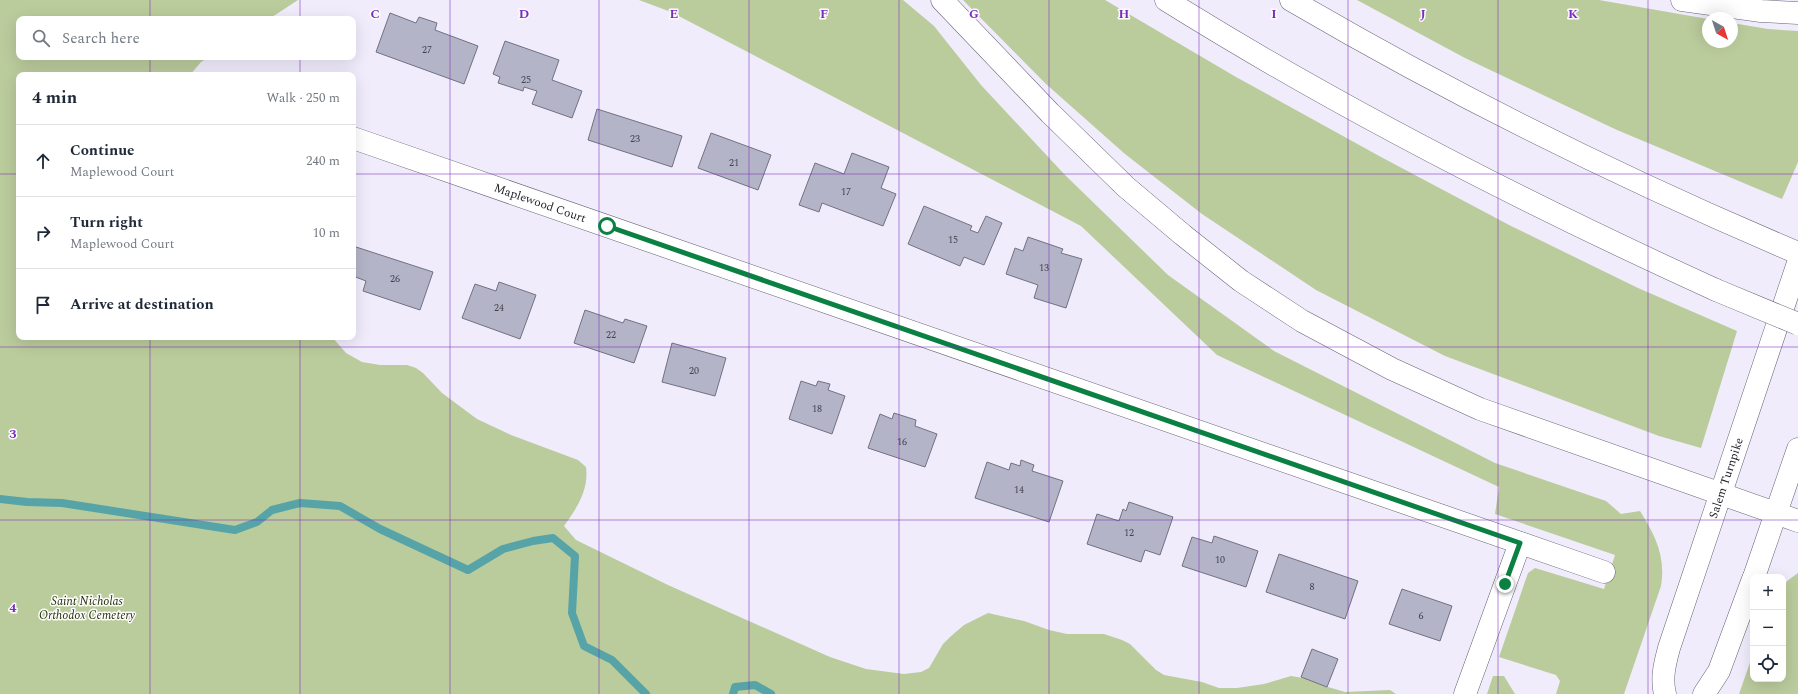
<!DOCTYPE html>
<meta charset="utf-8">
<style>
:root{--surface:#fff;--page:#f2f2f3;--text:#1f2937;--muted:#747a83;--line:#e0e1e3}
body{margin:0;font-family:Spectral,serif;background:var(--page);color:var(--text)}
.controls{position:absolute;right:12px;bottom:12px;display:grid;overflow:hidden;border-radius:8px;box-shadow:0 4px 16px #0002}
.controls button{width:36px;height:36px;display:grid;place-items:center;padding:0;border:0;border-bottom:1px solid var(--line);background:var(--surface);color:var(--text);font:20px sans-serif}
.compass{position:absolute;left:1702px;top:12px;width:36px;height:36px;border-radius:50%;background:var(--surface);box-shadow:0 4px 16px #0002;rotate:141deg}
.stop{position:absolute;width:12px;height:12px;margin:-9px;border:3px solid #0b8043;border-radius:50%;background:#fff}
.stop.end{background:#0b8043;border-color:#fff;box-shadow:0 1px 4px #0008}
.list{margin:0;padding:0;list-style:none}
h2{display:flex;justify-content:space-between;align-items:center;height:52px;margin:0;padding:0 16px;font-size:17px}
h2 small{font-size:13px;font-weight:400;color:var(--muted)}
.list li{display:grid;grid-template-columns:26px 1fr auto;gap:12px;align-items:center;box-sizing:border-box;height:72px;padding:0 16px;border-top:1px solid var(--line)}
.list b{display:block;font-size:15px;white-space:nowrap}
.list p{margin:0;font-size:13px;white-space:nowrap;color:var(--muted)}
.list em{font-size:13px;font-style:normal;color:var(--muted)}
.icon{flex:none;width:22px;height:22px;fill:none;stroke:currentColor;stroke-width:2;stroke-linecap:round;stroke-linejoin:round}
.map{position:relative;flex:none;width:1798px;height:694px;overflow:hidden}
.search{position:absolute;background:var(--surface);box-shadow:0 4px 16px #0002;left:16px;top:16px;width:340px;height:44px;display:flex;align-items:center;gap:10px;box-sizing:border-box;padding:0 14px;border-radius:8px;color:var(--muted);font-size:15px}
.panel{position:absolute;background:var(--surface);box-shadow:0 4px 16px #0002;left:16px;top:72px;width:340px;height:268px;border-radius:8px}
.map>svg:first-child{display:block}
.green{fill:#bacb9c}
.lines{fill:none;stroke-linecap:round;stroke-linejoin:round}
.stream{stroke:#56a4a7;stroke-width:8}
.building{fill:#b3b4c7;stroke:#717182}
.minor-casing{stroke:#676374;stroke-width:23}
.major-casing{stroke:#676374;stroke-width:23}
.highway-casing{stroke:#676374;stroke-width:23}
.minor{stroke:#fff;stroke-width:22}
.major{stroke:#fff;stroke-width:22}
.highway{stroke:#fff;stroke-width:22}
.highway-bridge-casing{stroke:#676374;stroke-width:23;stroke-linecap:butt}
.highway-bridge{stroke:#fff;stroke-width:22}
.route{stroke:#0b8043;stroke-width:5}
.grid{fill:none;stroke:#7b2cbf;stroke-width:1;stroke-opacity:0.55}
.labels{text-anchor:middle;stroke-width:3;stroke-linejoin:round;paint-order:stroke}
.number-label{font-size:10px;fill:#44434d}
.street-label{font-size:12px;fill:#1f1d24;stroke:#fcfcfc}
.park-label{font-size:12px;font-style:italic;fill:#242f05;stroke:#fcfcfc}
.grid-label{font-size:13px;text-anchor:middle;font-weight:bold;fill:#7b2cbf;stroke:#fcfcfc;stroke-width:3;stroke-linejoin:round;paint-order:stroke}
</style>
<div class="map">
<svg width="1798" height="694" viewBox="0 0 1798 694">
<rect width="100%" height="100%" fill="#f0ecfc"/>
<g class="green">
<path d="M0 0H298L269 19H19V57H209L201 62 190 75H19V337H332L346 353 362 362 380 365H407L416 368 423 373 442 393 477 419 511 435 578 460 586 467C589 490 577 508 564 526L576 540 668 585 830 657 866 669 904 674 921 672 929 668 943 644 950 637 964 625 988 613 1024 621 1049 630 1067 634H1104L1122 640 1130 644 1156 670 1164 675 1202 682 1219 688H1237L1264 684 1291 676 1309 679 1328 687 1345 692 1390 690 1396 694H0Z"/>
<path d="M639 0H903L934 26 981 85 1065 175 1168 275 1274 351 1495 463 1606 501 1621 514 1640 511C1655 535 1666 556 1661 586L1624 694H1556L1560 681 1556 675 1499 657 1528 573 1535 568 1604 589 1615 555 1495 514 1499 487 1217 355 1081 226 671 12Z"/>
<path d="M963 0H1105L1236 77 1381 157 1511 226 1638 288 1737 331 1701 448 1659 436 1445 356 1316 290 1202 214 1125 154 1046 84Z"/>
<path d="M1357 0H1599L1708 19V42H1732V23L1768 29 1798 31V162L1782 199 1617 130 1465 58Z"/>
<path d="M1798 573V694H1739L1753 654V679H1783V587L1787 581Z"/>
<path d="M1493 676H1504L1515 694H1487Z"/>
</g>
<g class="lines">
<g class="stream">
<path d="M0 499 27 502 62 503 235 530 257 522 272 510 300 503 340 506 380 529 468 570 503 549 533 541 553 538 575 556 572 613 584 646 612 660 646 694"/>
<path d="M733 694 735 687 755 685 771 694"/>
</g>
</g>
<g class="building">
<path d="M390 13 416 23 419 17 437 23 435 30 478 46 464 84 376 52Z"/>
<path d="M505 41 559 60 552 80 582 91 572 118 532 104 537 91 524 87 523 91 498 83 500 77 493 74Z"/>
<path d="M597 109 682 136 672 167 588 140Z"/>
<path d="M711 133 771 155 758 190 698 168Z"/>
<path d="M852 153 889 167 881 188 896 194 883 226 822 203 819 212 799 205 815 163 844 174Z"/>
<path d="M924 206 972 226 970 230 978 233 986 216 1002 223 984 265 964 257 960 266 908 244Z"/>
<path d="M1028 237 1063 249 1061 253 1082 259 1066 308 1034 298 1038 285 1006 274 1015 248 1023 251Z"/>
<path d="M353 246 433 272 420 310 363 291 366 281 353 276Z"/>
<path d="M499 282 536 295 520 339 462 318 475 284 496 291Z"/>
<path d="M585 310 623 323 625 319 647 326 634 363 574 343Z"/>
<path d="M672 343 726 358 715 396 662 382Z"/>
<path d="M801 381 816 386 818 381 830 384 828 390 845 396 832 434 789 419Z"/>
<path d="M894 413 916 420 915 426 937 434 925 467 868 448 880 414 892 419Z"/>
<path d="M1021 460 1034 465 1032 471 1063 481 1049 522 975 498 987 462 1009 470 1011 463 1020 466Z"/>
<path d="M1129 502 1173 517 1160 555 1145 550 1141 562 1087 544 1097 514 1119 521 1123 509 1126 511Z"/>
<path d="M1214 536 1258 551 1246 587 1182 566 1192 537 1212 543Z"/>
<path d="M1279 554 1358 581 1345 619 1266 592Z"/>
<path d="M1402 589 1452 606 1440 641 1389 624Z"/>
<path d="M1312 649 1338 659 1327 687 1301 677Z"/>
</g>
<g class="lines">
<g class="minor-casing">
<g id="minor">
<path id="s1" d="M353 138 1604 572"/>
<path d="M1465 694 1520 543"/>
</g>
</g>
<g class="major-casing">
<g id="major">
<path d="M1754 577 1798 449"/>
<path id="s2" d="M1665 694C1661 678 1665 663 1669 648L1798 263"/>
<path d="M1704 694 1719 671 1753 579"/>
</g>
</g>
<g class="highway-casing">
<g id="highway">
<path d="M942 0 1050 113 1126 187 1183 235 1241 281 1302 321 1392 369 1480 409 1798 521"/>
<path d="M1166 0C1342 110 1527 204 1716 290"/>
<path d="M1291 0C1455 96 1623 179 1798 253"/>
<path d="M1682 0 1761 11 1798 13"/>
</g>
</g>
<use href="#minor" class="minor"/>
<use href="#major" class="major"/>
<use href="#highway" class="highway"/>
<g class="highway-bridge-casing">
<path id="highway-bridge" d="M1716 290 1798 324"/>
</g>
<use href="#highway-bridge" class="highway-bridge"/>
</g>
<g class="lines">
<path class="route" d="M607 226 1520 543 1505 584"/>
</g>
<path class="grid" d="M150 0V19M300 0V19M450 0V694M599 0V694M749 0V694M899 0V694M1049 0V694M1199 0V694M1348 0V694M1498 0V694M1648 0V694M150 57V75M300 57V75M0 174H19M353 174H1798M150 337V694M300 337V694M0 347H1798M0 520H1798"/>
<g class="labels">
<g class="number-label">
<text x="427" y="53">27</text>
<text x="526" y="83">25</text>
<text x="635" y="142">23</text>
<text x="734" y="166">21</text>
<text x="846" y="195">17</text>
<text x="953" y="243">15</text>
<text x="1044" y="271">13</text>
<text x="395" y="282">26</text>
<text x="499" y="311">24</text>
<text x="611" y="338">22</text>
<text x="694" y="374">20</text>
<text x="817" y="412">18</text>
<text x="902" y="445">16</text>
<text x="1019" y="493">14</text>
<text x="1129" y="536">12</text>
<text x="1220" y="563">10</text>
<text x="1312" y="590">8</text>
<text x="1421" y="619">6</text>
</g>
<g class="street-label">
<text dy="4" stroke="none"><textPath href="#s1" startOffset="198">Maplewood Court</textPath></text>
<text dy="4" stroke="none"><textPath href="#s2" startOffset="226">Salem Turnpike</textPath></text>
</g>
<g class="park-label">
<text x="87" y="605">Saint Nicholas<tspan x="87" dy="14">Orthodox Cemetery</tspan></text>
</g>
</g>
<g class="grid-label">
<text x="375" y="18">C</text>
<text x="524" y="18">D</text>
<text x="674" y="18">E</text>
<text x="824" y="18">F</text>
<text x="974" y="18">G</text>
<text x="1124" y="18">H</text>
<text x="1274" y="18">I</text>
<text x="1423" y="18">J</text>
<text x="1573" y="18">K</text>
<text x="13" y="438">3</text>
<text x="13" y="612">4</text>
</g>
</svg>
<div class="controls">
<button>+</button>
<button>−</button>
<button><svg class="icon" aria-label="locate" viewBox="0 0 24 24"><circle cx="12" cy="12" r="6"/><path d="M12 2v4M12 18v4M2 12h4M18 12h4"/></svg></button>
</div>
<svg class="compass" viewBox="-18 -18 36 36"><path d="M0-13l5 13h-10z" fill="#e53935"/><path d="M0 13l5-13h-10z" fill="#747a83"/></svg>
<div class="stop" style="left:607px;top:226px"></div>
<div class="stop end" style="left:1505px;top:584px"></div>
<div class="search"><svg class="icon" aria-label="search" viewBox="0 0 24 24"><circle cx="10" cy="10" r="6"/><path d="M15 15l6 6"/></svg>Search here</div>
<section class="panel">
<h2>4 min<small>Walk · 250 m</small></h2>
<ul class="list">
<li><svg class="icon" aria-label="ahead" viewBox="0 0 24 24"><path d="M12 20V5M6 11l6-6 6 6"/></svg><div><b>Continue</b><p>Maplewood Court</p></div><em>240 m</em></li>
<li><svg class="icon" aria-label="right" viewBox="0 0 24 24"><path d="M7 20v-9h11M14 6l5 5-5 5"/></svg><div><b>Turn right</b><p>Maplewood Court</p></div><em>10 m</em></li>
<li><svg class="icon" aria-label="arrive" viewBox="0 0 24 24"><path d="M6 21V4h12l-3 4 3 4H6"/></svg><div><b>Arrive at destination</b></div></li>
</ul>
</section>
</div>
